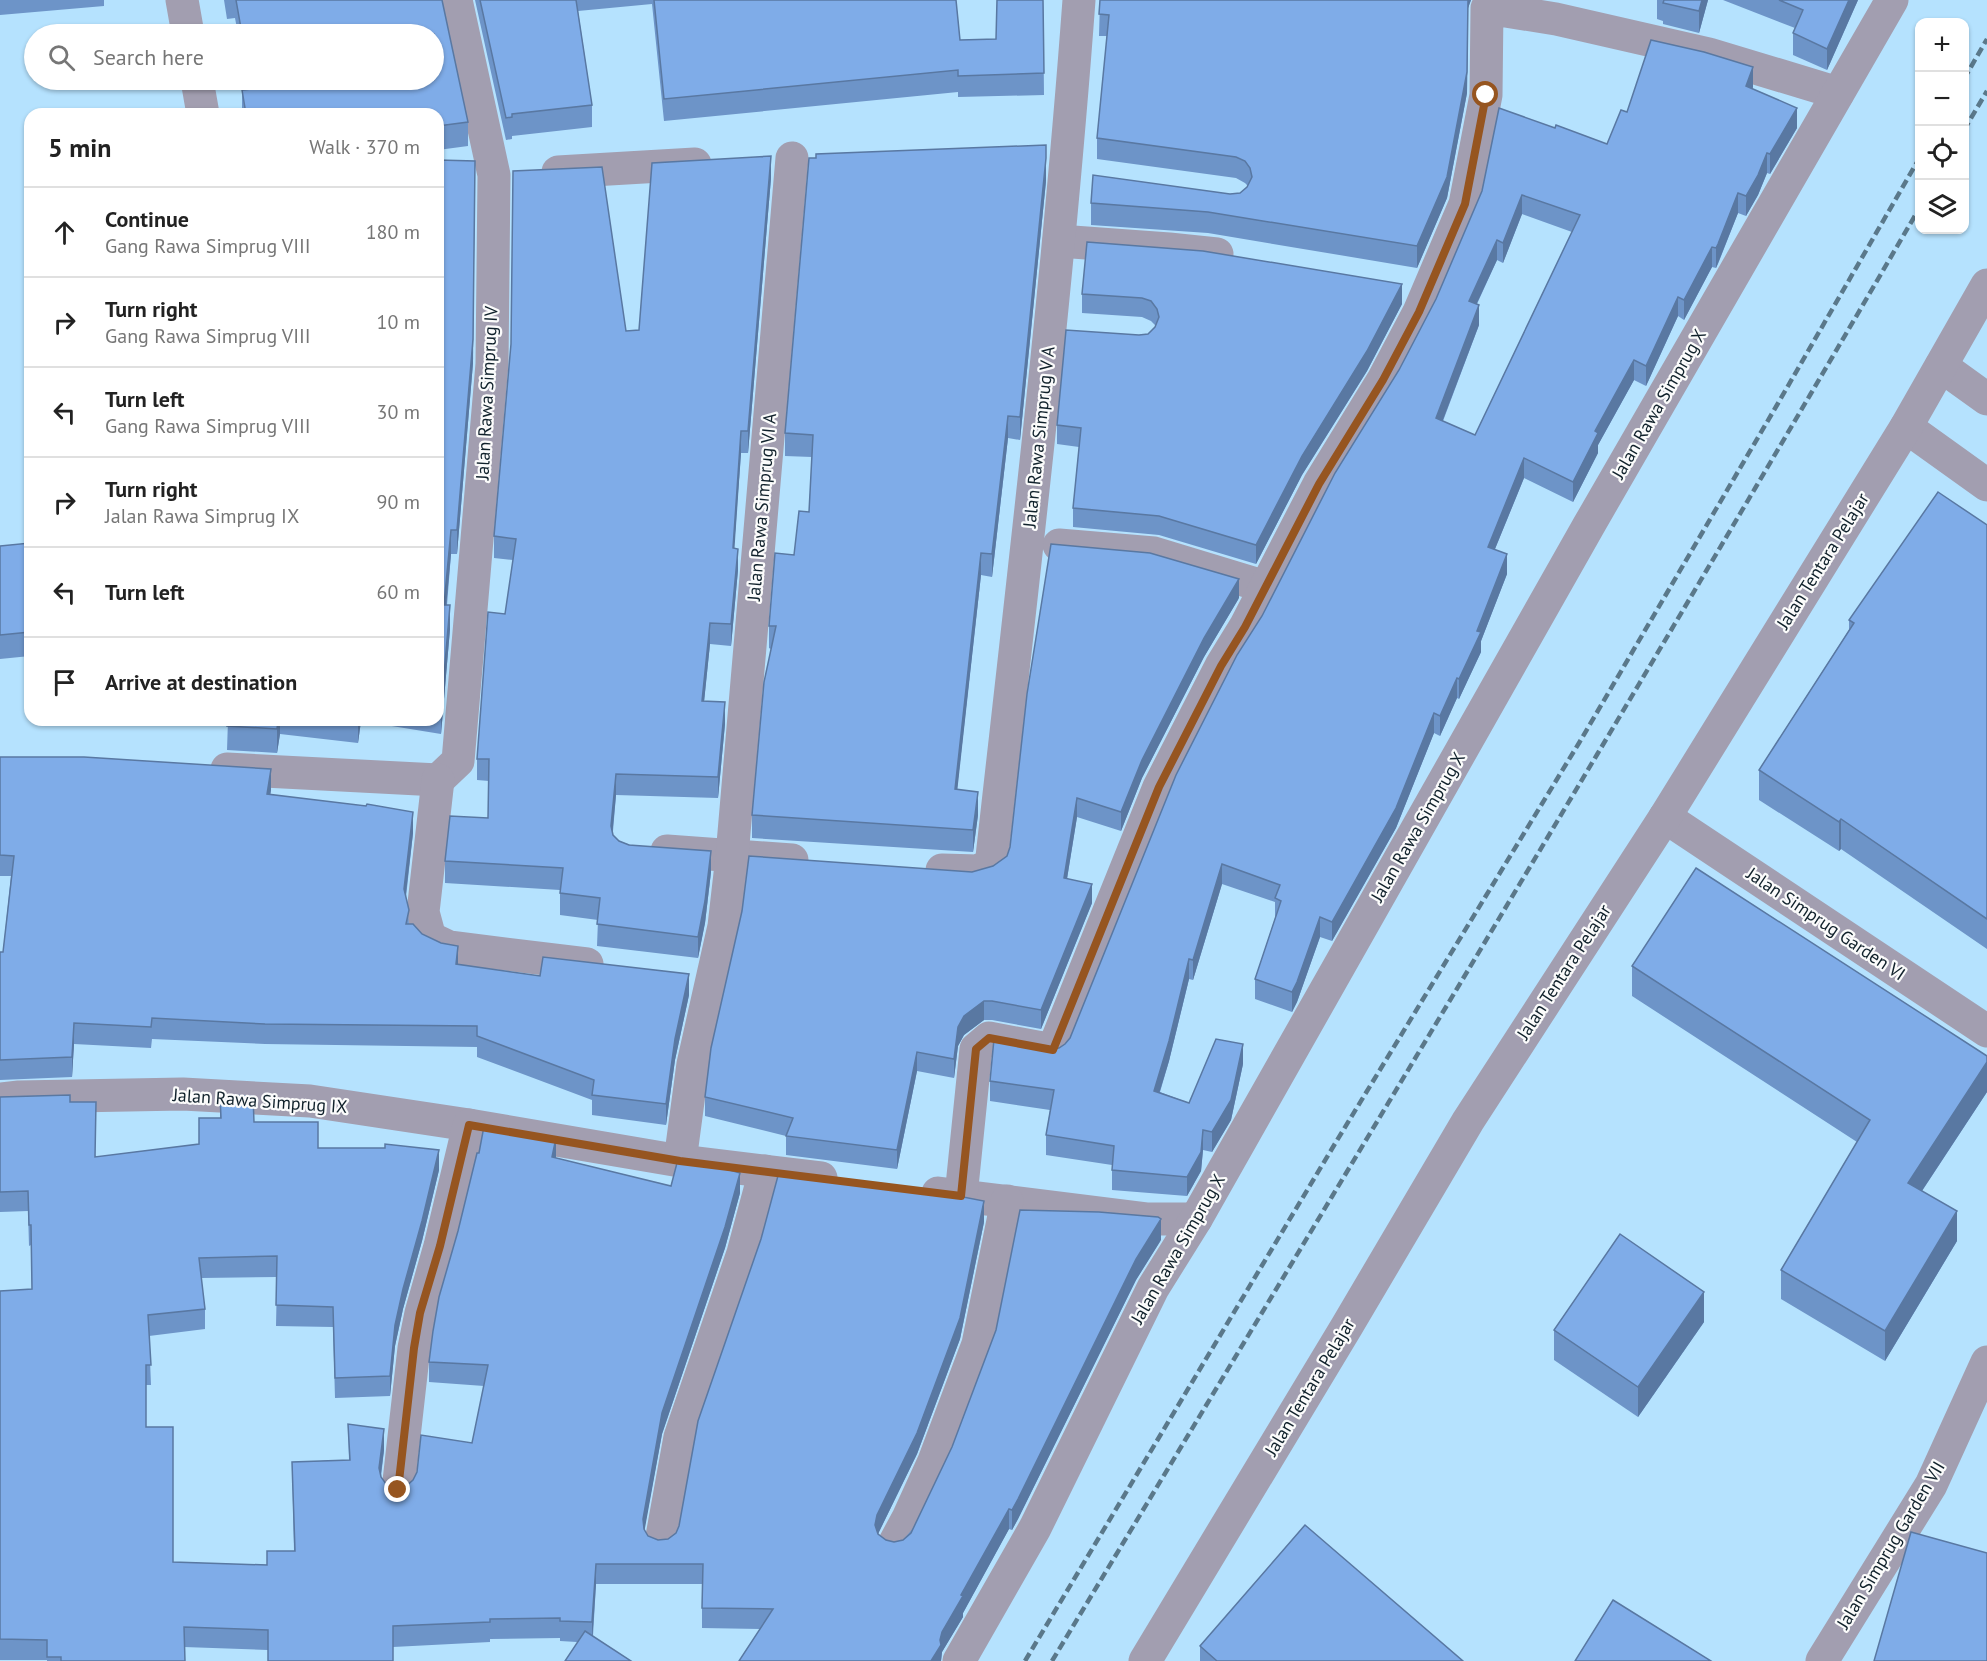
<!DOCTYPE html>
<meta charset="utf-8">
<style>
:root{--surface:#fff;--page:#f2f2f2;--text:#222;--muted:#767676;--line:#e0e0e0}
body{margin:0;font-family:"PT Sans",sans-serif;background:var(--page);color:var(--text)}
.controls{position:absolute;right:18px;top:18px;display:grid;overflow:hidden;border-radius:12px;box-shadow:0 2px 4px #0004}
.controls button{width:54px;height:54px;display:grid;place-items:center;padding:0;border:0;border-bottom:2px solid var(--line);background:var(--surface);color:var(--text);font:30px sans-serif}
.stop{position:absolute;width:18px;height:18px;margin:-14px;border:4px solid #965520;border-radius:50%;background:#fff}
.stop.end{background:#965520;border-color:#fff;box-shadow:0 2px 6px #0008}
.list{margin:0;padding:0;list-style:none}
h2{display:flex;justify-content:space-between;align-items:center;height:78px;margin:0;padding:0 24px;font-size:26px}
h2 small{font-size:20px;font-weight:400;color:var(--muted)}
.list li{display:grid;grid-template-columns:39px 1fr auto;gap:18px;align-items:center;box-sizing:border-box;height:90px;padding:0 24px;border-top:2px solid var(--line)}
.list b{display:block;font-size:22px;white-space:nowrap}
.list p{margin:0;font-size:20px;white-space:nowrap;color:var(--muted)}
.list em{font-size:20px;font-style:normal;color:var(--muted)}
.icon{flex:none;width:33px;height:33px;fill:none;stroke:currentColor;stroke-width:2;stroke-linecap:round;stroke-linejoin:round}
.map{position:relative;flex:none;width:1987px;height:1661px;overflow:hidden}
.search{position:absolute;background:var(--surface);box-shadow:0 2px 4px #0004;left:24px;top:24px;width:420px;height:66px;display:flex;align-items:center;gap:15px;box-sizing:border-box;padding:0 21px;border-radius:33px;color:var(--muted);font-size:22px}
.panel{position:absolute;background:var(--surface);box-shadow:0 2px 4px #0004;left:24px;top:108px;width:420px;height:618px;border-radius:18px}
.map>svg:first-child{display:block}
.lines{fill:none;stroke-linecap:round;stroke-linejoin:round}
.minor{stroke:#a29eb0;stroke-width:33}
.rail{stroke:#5a788a;stroke-width:4.5;stroke-dasharray:9 4.5;stroke-linecap:butt}
.wall{fill:#6d94c8;fill-rule:evenodd}
.shaded-wall{fill:#5978a2}
.building{fill:#7face8;stroke:#5978a2;stroke-width:1.5;fill-rule:evenodd}
.route{stroke:#965520;stroke-width:8}
.labels{text-anchor:middle;stroke-width:4.5;stroke-linejoin:round;paint-order:stroke}
.street-label{font-size:18px;fill:#10212b;stroke:#fbfbfb}
</style>
<div class="map">
<svg width="1987" height="1661" viewBox="0 0 1987 1661">
<rect width="100%" height="100%" fill="#b5e2fe"/>
<g class="lines">
<g class="minor">
<path d="M182 0 188 34"/>
<path d="M197 80 203 114"/>
<path d="M558 172 695 164"/>
<path d="M1059 241 1169 249 1217 254"/>
<path d="M1941 366 1987 399"/>
<path d="M1906 427 1987 485"/>
<path d="M1059 545 1154 553 1266 587"/>
<path d="M227 769 438 780"/>
<path d="M438 780 458 761 492 364 494 175 456 0"/>
<path d="M438 780 423 912 430 938 449 947 587 964"/>
<path d="M1665 817 1987 1031"/>
<path d="M667 851 792 860"/>
<path d="M942 870 978 871 991 864 992 857C1024 571 1058 286 1079 0"/>
<path d="M0 1099 19 1097 183 1094 310 1101 469 1125 680 1161 821 1178"/>
<path d="M680 1161 693 1064 724 926 732 856 792 158"/>
<path d="M938 1193 1148 1219H1196"/>
<path d="M961 1196 976 1049 989 1038 1053 1050 1159 787 1221 666 1245 627 1319 484 1383 380 1419 312 1465 204 1486 95 1487 8 1556 19 1709 54 1838 93"/>
<path d="M398 1490 414 1348 421 1313 440 1246 469 1125"/>
<path d="M661 1542 680 1437 743 1253 765 1171"/>
<path d="M894 1544 908 1518 934 1461 978 1344 1007 1201"/>
<path d="M959 1661 1035 1528 1153 1288 1196 1219 1589 525 1892 0"/>
<path d="M1145 1661 1347 1326 1468 1121 1665 817 1906 427 1987 285"/>
<path d="M1822 1661 1931 1485 1987 1362"/>
</g>
<g class="rail">
<path d="M1964 79 1987 39"/>
<path d="M1964 130 1987 91"/>
<path d="M1025 1661 1336 1142 1579 743 1777 405 1920 157"/>
<path d="M1052 1661C1343 1178 1636 695 1920 207"/>
</g>
</g>
<g class="wall">
<path d="M0 0H104V6L0 15Z"/>
<path d="M224 0H442L468 122V146L438 150V114H242V90L247 89 245 80H434V34H238L235 18 227 19Z"/>
<path d="M475 0H956L960 40 996 39 1043 0 1044 95 958 97V92L664 121 652 4 578 11 592 105V127L512 136V139L506 140Z"/>
<path d="M1100 0H1471L1468 8 1467 93 1447 198 1417 268 1208 233 1091 225V203L1230 194 1240 193 1248 186 1245 183 1236 178 1097 159V138L1107 36H1099Z"/>
<path d="M1657 0H1708L1699 33 1663 24V21L1657 19Z"/>
<path d="M1723 0H1858L1827 70 1793 55V33L1795 28Z"/>
<path d="M1753 87 1752 89 1797 128 1770 174 1767 173 1758 195 1746 216 1738 213 1718 264 1716 268 1712 267 1684 320 1678 316 1646 386 1634 380 1598 445V453L1573 502 1524 478 1495 549 1507 574 1481 641V652L1459 699 1457 698 1440 736 1434 733 1396 828 1332 941 1320 937 1297 1002 1292 1012 1255 999V979L1275 918V902L1222 884 1193 980 1189 979 1169 1061 1160 1092 1189 1103 1243 1064 1231 1120 1212 1152 1203 1150 1201 1171 1187 1196 1112 1190V1165L1046 1155V1135L1050 1110 990 1101V1081L1050 1049 1059 1048 1065 1044 1070 1038 1555 128 1607 144 1627 112ZM1522 214 1572 232 1475 435 1443 421 1479 325 1477 304 1497 260 1503 263Z"/>
<path d="M438 160 473 363 457 554H451L447 605 450 629 441 734 361 721 358 743 280 734 277 753 227 750 228 720H438Z"/>
<path d="M771 178 748 453H741L734 548 738 570 731 646 710 644 704 701 725 724 718 798 616 795 613 831V835L619 841 711 872 705 923 698 958 597 946 598 920 560 915V890L445 883V861L488 818 489 781 477 780V759L505 614 513 560 494 558V536L626 331 639 330Z"/>
<path d="M1046 181 1020 440 1008 438 992 577 981 575 957 789 978 815 973 852 752 838V815L771 649 769 648V626L809 512 812 457 785 456V433Z"/>
<path d="M1082 294 1402 304 1367 371 1302 475 1256 564 1159 535 1073 527V508L1079 447 1057 444V425L1139 335 1148 334 1156 326 1151 321 1142 317 1082 313Z"/>
<rect x="27" y="303" width="3" height="77"/>
<path d="M1987 525V949L1841 849 1839 851 1759 800V770L1849 630V620Z"/>
<path d="M30 543V656L0 659V546Z"/>
<path d="M1239 598 1204 657 1142 778 1121 831 1077 817 1067 879 1092 903 1041 1029 992 1020H984L964 1035 958 1046 954 1078 917 1071 897 1169 786 1155V1136L705 1116V1097L972 872 993 866 1007 856Z"/>
<path d="M0 757 271 790 270 795 413 833 406 897 409 924 458 965 689 995 675 1060 666 1125 592 1115V1100L477 1057V1047L265 1044 152 1039 151 1048 74 1044 72 1077 0 1080V952H3L11 876H0Z"/>
<path d="M1632 966 1987 1056V1092L1922 1191 1957 1241 1885 1361 1781 1299V1270L1857 1142 1632 996Z"/>
<path d="M220 1095 254 1122 318 1148 439 1170 422 1241 403 1309 395 1346 390 1396 335 1398 333 1327 276 1326 277 1277 201 1278 205 1309V1329L149 1336 151 1385H146V1427L173 1562 267 1565 294 1551 292 1462 349 1460 348 1424 384 1450 381 1477 386 1484 395 1488 405 1487 472 1443 484 1386 429 1382V1362L556 1158 671 1186 740 1193 725 1248 662 1434 644 1530 648 1536 658 1540 668 1539 676 1533 984 1222 960 1339 917 1454 878 1534 886 1540 894 1542 903 1540 1161 1240 1136 1280 1018 1519 1012 1530 1009 1529 963 1613V1617L942 1652 941 1661 760 1629 702 1628V1584H596L593 1636 577 1642 560 1641V1638L490 1639V1642L393 1647 268 1650 184 1647 185 1661H47V1660H0V1291L32 1289 31 1245 29 1246 28 1211 0 1212V1097L70 1102 96 1157 199 1144 220 1118Z"/>
<path d="M1704 1322 1638 1417 1554 1360V1330Z"/>
<path d="M1200 1646 1463 1661H1200Z"/>
</g>
<g class="shaded-wall">
<path d="M1468 0H1471L1468 8 1467 93 1447 198 1417 268V246Z"/>
<path d="M1702 0H1708L1699 33V11Z"/>
<path d="M1849 0H1858L1827 70V49Z"/>
<path d="M1753 67V87L1746 106V86Z"/>
<path d="M1797 108V128L1770 174V154Z"/>
<path d="M1767 153V173L1758 195 1746 216V196Z"/>
<path d="M771 156V178L748 453V431Z"/>
<path d="M1046 158V181L1020 440V417Z"/>
<path d="M475 161 473 363 457 554V530Z"/>
<path d="M1738 193V213L1716 268V248Z"/>
<path d="M1522 195V214L1503 263V243Z"/>
<path d="M1497 240V260L1469 320V301Z"/>
<path d="M1712 247V267L1684 320V300Z"/>
<path d="M1402 284V304L1367 371 1302 475 1256 564V545L1302 456Z"/>
<path d="M1678 297V316L1646 386V366Z"/>
<path d="M1479 305V325L1436 438V418Z"/>
<path d="M1634 360V380L1598 445V453L1573 502V482L1595 431Z"/>
<path d="M1008 416V438L992 577V554Z"/>
<path d="M741 431V453L733 570V548Z"/>
<path d="M1524 458V478L1488 566V547Z"/>
<path d="M451 530V554L444 629V605Z"/>
<path d="M738 549V570L731 646V624Z"/>
<path d="M981 553V575L955 811V789Z"/>
<path d="M1507 554V574L1481 641V652L1459 699V679Z"/>
<path d="M1239 579V598L1204 657 1142 778 1121 831V812L1142 760 1204 638Z"/>
<path d="M450 605V629L441 734V710Z"/>
<path d="M710 623V644L702 722V701Z"/>
<path d="M1457 678V698L1440 736V716Z"/>
<path d="M725 702V724L718 798V777Z"/>
<path d="M1434 713V733L1396 828 1332 941V922Z"/>
<path d="M278 720H280V734L277 753V729Z"/>
<path d="M358 720 361 721 358 743Z"/>
<path d="M271 769V790L267 815V794Z"/>
<path d="M616 774V795L611 847V826Z"/>
<path d="M978 792V815L973 852V830Z"/>
<path d="M1077 798V817L1064 897V878Z"/>
<path d="M413 812V833L404 910V889Z"/>
<path d="M1841 819V849L1839 851V822Z"/>
<path d="M711 851V872L705 923 698 958V937Z"/>
<path d="M1222 864V884L1193 980V960Z"/>
<path d="M1092 884V903L1041 1029V1010Z"/>
<path d="M1320 917V937L1297 1002 1292 1012V992Z"/>
<path d="M458 946V967L456 964Z"/>
<path d="M1189 959V979L1169 1061 1154 1110V1091Z"/>
<path d="M689 974V995L675 1060 666 1125V1104L675 1039Z"/>
<path d="M984 1001V1020L964 1035 958 1046 954 1078V1059L958 1027 964 1016Z"/>
<path d="M74 1023V1044L72 1077V1057Z"/>
<path d="M1243 1044V1064L1231 1120 1212 1152V1132Z"/>
<path d="M917 1052V1071L897 1169V1150Z"/>
<path d="M1987 1062V1092L1908 1212V1183Z"/>
<path d="M1203 1130V1150L1201 1171 1187 1196V1177Z"/>
<path d="M556 1138V1159L552 1157Z"/>
<path d="M439 1150V1170L422 1241 403 1309 395 1346 390 1396V1376L395 1325 403 1289Z"/>
<path d="M740 1173V1193L725 1248 662 1434 643 1539V1519L662 1413Z"/>
<path d="M984 1201V1222L960 1339 917 1454 877 1536 875 1525 877 1515Z"/>
<path d="M1957 1211V1241L1885 1361V1331Z"/>
<path d="M1161 1219V1240L1136 1280 1018 1519 1012 1530V1510L1136 1259Z"/>
<path d="M1704 1292V1322L1638 1417V1387Z"/>
<path d="M384 1429V1450L379 1488V1468Z"/>
<path d="M1009 1509V1529L963 1613V1617L942 1652 941 1661H931L942 1632 961 1595Z"/>
<path d="M596 1564V1584L592 1643V1622Z"/>
</g>
<g class="building">
<path d="M236 0H442L468 122 438 126V114H246L242 90 251 89 249 80H434V34H242Z"/>
<path d="M480 0H576L592 105 512 114V117L506 118Z"/>
<path d="M654 0H956L960 40 996 39 997 0H1043L1044 73 958 76V70L664 99Z"/>
<path d="M1100 0H1468L1467 72 1447 177 1417 246 1208 212 1091 203 1093 175 1230 194 1240 193 1247 187 1252 177 1250 168 1245 161 1236 157 1097 138 1109 15 1099 14Z"/>
<path d="M1664 0H1702L1699 11 1663 3Z"/>
<path d="M1779 0H1849L1827 49 1793 33 1803 10Z"/>
<path d="M1651 40 1704 52 1753 67 1746 86 1797 108 1770 154 1767 153 1758 175 1746 196 1738 193 1718 244 1716 248 1712 247 1684 300 1678 297 1646 366 1634 360 1595 431 1598 433 1573 482 1524 458 1488 547 1507 554 1477 631 1481 632 1459 679 1457 678 1440 716 1434 713 1396 808 1332 922 1320 917 1297 982 1292 992 1255 979 1281 901 1275 898 1280 885 1222 864 1193 960 1189 959 1169 1041 1154 1091 1189 1103 1216 1039 1243 1044 1231 1100 1212 1132 1203 1130 1201 1152 1187 1177 1112 1170 1114 1146 1046 1135 1054 1090 990 1081 994 1039 1050 1049 1059 1048 1065 1044 1070 1038 1176 775 1237 655 1262 616 1335 473 1399 370 1436 299 1482 191 1499 108 1555 128 1556 125 1607 144 1621 110 1627 112ZM1522 195 1580 215 1475 435 1436 418 1479 305 1469 301 1497 240 1503 243Z"/>
<path d="M1046 145V158L1020 417 1008 416 992 554 981 553 955 789 978 792 973 830 752 815 764 682 776 626H769L775 553 794 555 799 511 809 512 813 435 785 433 809 158H816V154Z"/>
<path d="M771 156 748 431H741L733 548 738 549 731 624 710 623 702 701 725 702 718 777 616 774 611 826 613 835 619 841 629 845 711 851 705 901 698 937 597 924 600 898 560 893 563 868 445 861 450 816 488 818 489 759H477L488 612 505 614 516 539 494 536 511 344 513 171 602 167 626 331 639 330 652 163Z"/>
<path d="M438 160 475 161 473 339 457 530H451L444 605H450L441 710H438Z"/>
<path d="M1087 242 1203 251 1402 284 1367 351 1302 456 1256 545 1159 516 1073 508 1081 428 1057 425 1066 330 1139 335 1148 334 1155 327 1159 317 1157 309 1151 301 1142 298 1082 294Z"/>
<rect x="27" y="303" width="3" height="53"/>
<path d="M1938 492 1987 525V919L1841 819 1839 822 1759 770 1854 623 1849 620Z"/>
<path d="M30 543V632L0 635V546Z"/>
<path d="M1051 544 1150 553 1239 579 1204 638 1142 760 1121 812 1077 798 1064 878 1092 884 1041 1010 992 1001H984L964 1016 958 1027 954 1059 917 1052 897 1150 786 1136 793 1118 705 1097 711 1048 742 911 749 856 972 872 993 866 1007 856 1010 847 1027 694Z"/>
<path d="M228 720H278L277 729 227 726Z"/>
<path d="M0 757H84L271 769 267 794 366 806 367 804 413 812 404 889 409 910 406 924H413L422 934 441 943 458 946 456 964 540 976 543 957 689 974 675 1039 666 1104 592 1095 594 1080 477 1036V1026L265 1024 152 1018 151 1027 74 1023 72 1057 0 1060V952H3L14 856 0 855Z"/>
<path d="M1696 868 1987 1056V1062L1908 1183 1957 1211 1885 1331 1781 1270 1870 1120 1632 966Z"/>
<path d="M70 1095V1102H96L95 1157 199 1144V1118H221L220 1095 253 1096 254 1122H318V1148H385V1144L439 1150 422 1221 403 1289 395 1325 390 1376 335 1378 333 1307 276 1305 277 1256 199 1258 205 1309 148 1315 151 1365H146V1427H173V1562L267 1565V1551H295L292 1462 350 1460 348 1424 384 1429 379 1468 381 1477 386 1484 395 1488 405 1487 413 1480 417 1472 421 1435 472 1443 488 1365 429 1362 433 1331 439 1297 458 1231 477 1153H479L484 1126 556 1138 552 1157 671 1186 678 1159 705 1163 740 1173 725 1227 662 1413 643 1519 644 1529 648 1536 658 1540 668 1539 676 1533 679 1526 698 1421 761 1239 779 1172 927 1190 984 1201 960 1318 917 1433 877 1515 875 1525 878 1534 886 1540 894 1542 903 1540 911 1533 952 1447 996 1330 1020 1210 1099 1212 1158 1217 1161 1219 1136 1259 1018 1499 1012 1510 1009 1509 961 1595 963 1596 942 1632 940 1640 941 1645 931 1661H739L773 1609 702 1608 703 1564H596L592 1622 560 1621V1618L490 1619V1622L393 1626V1661H268V1630L184 1627 185 1661H61V1657H47V1640L0 1639V1291L32 1289 31 1225H29L28 1191 0 1192V1097Z"/>
<path d="M1620 1234 1704 1292 1638 1387 1554 1330Z"/>
<path d="M1305 1525 1463 1661H1217L1200 1646Z"/>
<path d="M1911 1532 1987 1553V1661H1874Z"/>
<path d="M1613 1600 1711 1661H1575Z"/>
<path d="M585 1631 631 1661H565Z"/>
</g>
<g class="lines">
<path class="route" d="M398 1490 414 1348 420 1313 440 1246 469 1125 680 1161 961 1196 976 1049 989 1038 1053 1050 1159 787 1221 666 1245 627 1319 484 1383 380 1419 312 1465 204 1486 95"/>
</g>
<g class="labels">
<g class="street-label">
<text transform="translate(487 393) rotate(-87)" y="6">Jalan Rawa Simprug IV</text>
<text transform="translate(1659 404) rotate(-60)" y="6">Jalan Rawa Simprug X</text>
<text transform="translate(1039 437) rotate(-84)" y="6">Jalan Rawa Simprug V A</text>
<text transform="translate(762 507) rotate(-85)" y="6">Jalan Rawa Simprug VI A</text>
<text transform="translate(1823 561) rotate(-58)" y="6">Jalan Tentara Pelajar</text>
<text transform="translate(1418 827) rotate(-60)" y="6">Jalan Rawa Simprug X</text>
<text transform="translate(1826 924) rotate(34)" y="6">Jalan Simprug Garden VI</text>
<text transform="translate(1564 972) rotate(-57)" y="6">Jalan Tentara Pelajar</text>
<text transform="translate(260 1101) rotate(4)" y="6">Jalan Rawa Simprug IX</text>
<text transform="translate(1178 1249) rotate(-60)" y="6">Jalan Rawa Simprug X</text>
<text transform="translate(1310 1387) rotate(-59)" y="6">Jalan Tentara Pelajar</text>
<text transform="translate(1891 1545) rotate(-59)" y="6">Jalan Simprug Garden VII</text>
</g>
</g>
</svg>
<div class="controls">
<button>+</button>
<button>−</button>
<button><svg class="icon" aria-label="locate" viewBox="0 0 24 24"><circle cx="12" cy="12" r="6"/><path d="M12 2v4M12 18v4M2 12h4M18 12h4"/></svg></button>
<button><svg class="icon" aria-label="layers" viewBox="0 0 24 24"><path d="M12 4l9 5-9 5-9-5zM3 14l9 5 9-5"/></svg></button>
</div>
<div class="stop" style="left:1486px;top:95px"></div>
<div class="stop end" style="left:398px;top:1490px"></div>
<div class="search"><svg class="icon" aria-label="search" viewBox="0 0 24 24"><circle cx="10" cy="10" r="6"/><path d="M15 15l6 6"/></svg>Search here</div>
<section class="panel">
<h2>5 min<small>Walk · 370 m</small></h2>
<ul class="list">
<li><svg class="icon" aria-label="ahead" viewBox="0 0 24 24"><path d="M12 20V5M6 11l6-6 6 6"/></svg><div><b>Continue</b><p>Gang Rawa Simprug VIII</p></div><em>180 m</em></li>
<li><svg class="icon" aria-label="right" viewBox="0 0 24 24"><path d="M7 20v-9h11M14 6l5 5-5 5"/></svg><div><b>Turn right</b><p>Gang Rawa Simprug VIII</p></div><em>10 m</em></li>
<li><svg class="icon" aria-label="left" viewBox="0 0 24 24"><path d="M17 20v-9H6M10 6l-5 5 5 5"/></svg><div><b>Turn left</b><p>Gang Rawa Simprug VIII</p></div><em>30 m</em></li>
<li><svg class="icon" aria-label="right" viewBox="0 0 24 24"><path d="M7 20v-9h11M14 6l5 5-5 5"/></svg><div><b>Turn right</b><p>Jalan Rawa Simprug IX</p></div><em>90 m</em></li>
<li><svg class="icon" aria-label="left" viewBox="0 0 24 24"><path d="M17 20v-9H6M10 6l-5 5 5 5"/></svg><div><b>Turn left</b></div><em>60 m</em></li>
<li><svg class="icon" aria-label="arrive" viewBox="0 0 24 24"><path d="M6 21V4h12l-3 4 3 4H6"/></svg><div><b>Arrive at destination</b></div></li>
</ul>
</section>
</div>
